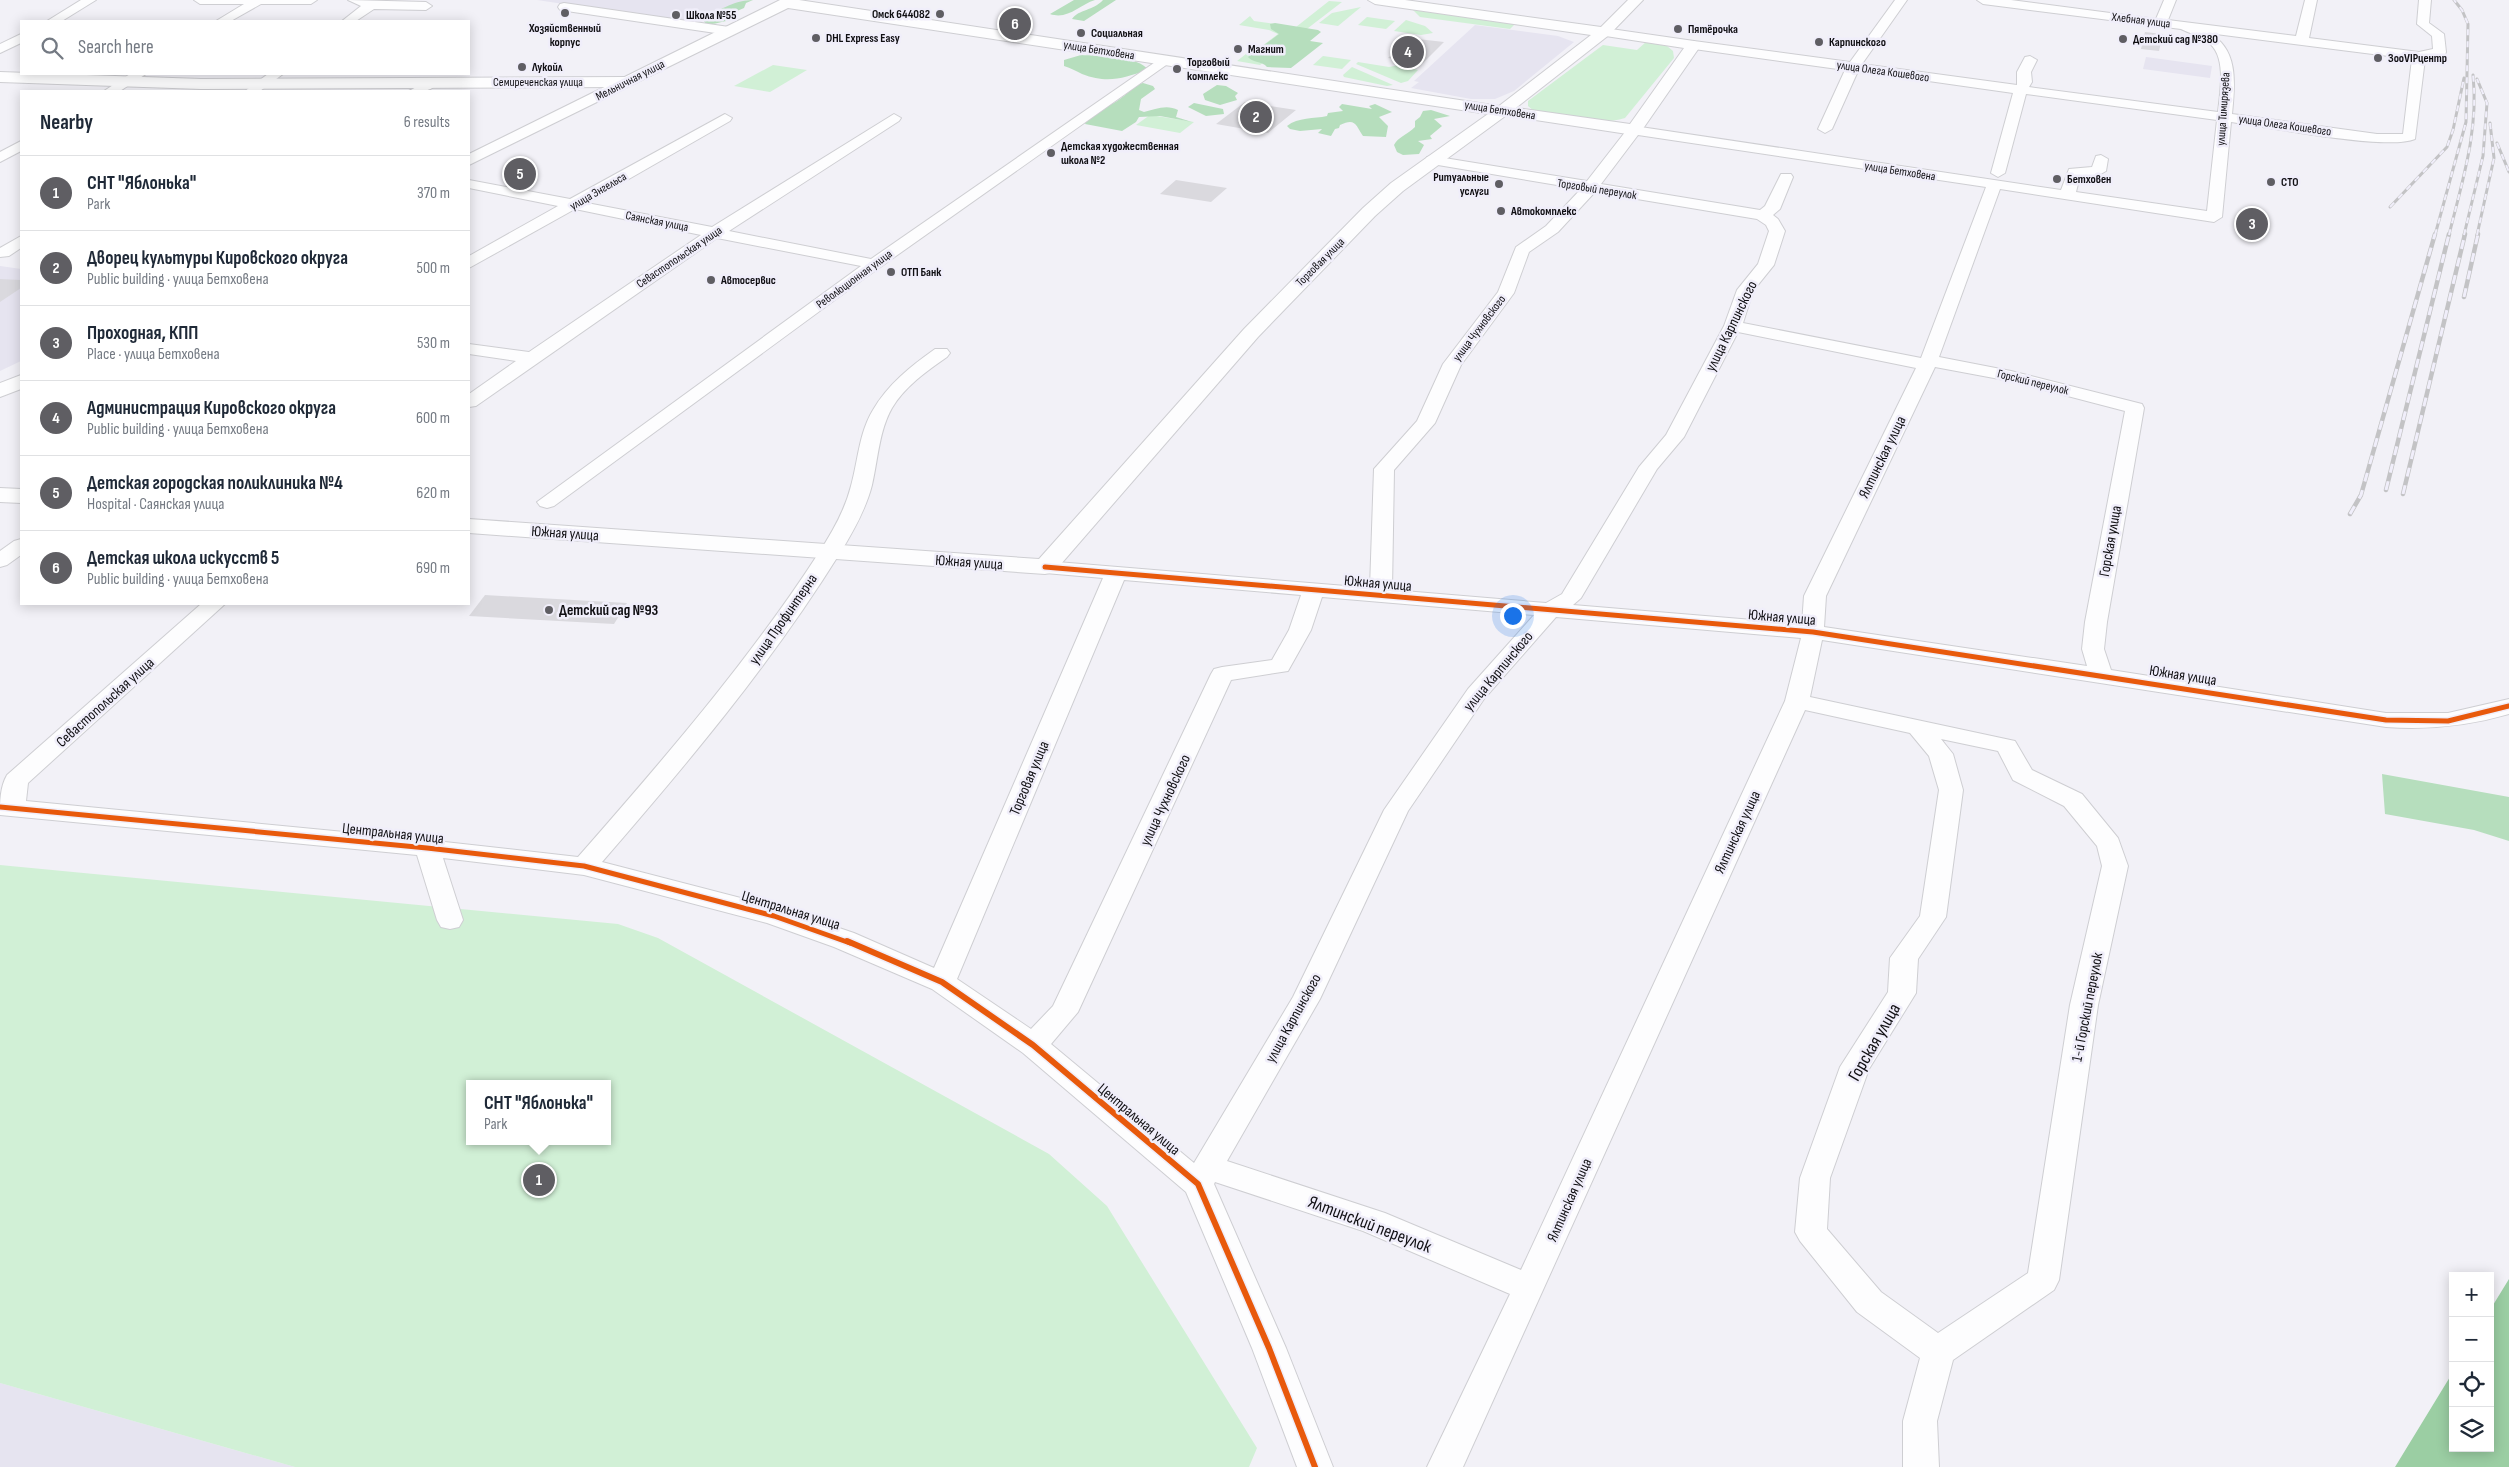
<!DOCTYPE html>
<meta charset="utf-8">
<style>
:root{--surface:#fff;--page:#f2f2f3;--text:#1f2937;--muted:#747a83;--line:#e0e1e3;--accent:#5f5e63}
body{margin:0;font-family:"Sofia Sans Condensed",sans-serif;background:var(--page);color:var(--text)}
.controls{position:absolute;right:15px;bottom:15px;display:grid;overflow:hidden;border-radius:0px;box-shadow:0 2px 12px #0003}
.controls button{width:45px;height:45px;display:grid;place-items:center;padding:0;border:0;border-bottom:1px solid var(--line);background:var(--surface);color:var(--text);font:25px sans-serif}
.you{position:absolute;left:1512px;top:615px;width:18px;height:18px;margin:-12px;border:4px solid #fff;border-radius:50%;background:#1a73e8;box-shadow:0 0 0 8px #1a73e833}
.badge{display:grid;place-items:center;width:32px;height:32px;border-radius:50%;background:var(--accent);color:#fff;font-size:16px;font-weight:700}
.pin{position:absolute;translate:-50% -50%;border:2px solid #fff;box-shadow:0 1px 5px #0006}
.popup{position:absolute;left:466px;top:1080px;width:145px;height:65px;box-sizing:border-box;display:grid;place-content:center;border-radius:0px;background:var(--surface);filter:drop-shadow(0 1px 4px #0005);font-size:16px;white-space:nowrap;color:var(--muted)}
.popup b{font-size:19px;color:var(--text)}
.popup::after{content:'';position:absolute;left:50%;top:100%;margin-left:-10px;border:10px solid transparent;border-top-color:var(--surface)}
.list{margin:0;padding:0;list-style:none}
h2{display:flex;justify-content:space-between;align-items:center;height:65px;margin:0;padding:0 20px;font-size:21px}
h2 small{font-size:16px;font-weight:400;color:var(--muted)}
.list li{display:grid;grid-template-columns:32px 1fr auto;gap:15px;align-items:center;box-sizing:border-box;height:75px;padding:0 20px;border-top:1px solid var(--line)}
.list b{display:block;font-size:19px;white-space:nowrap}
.list p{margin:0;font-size:16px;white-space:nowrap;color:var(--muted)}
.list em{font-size:16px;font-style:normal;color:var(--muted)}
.icon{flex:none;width:28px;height:28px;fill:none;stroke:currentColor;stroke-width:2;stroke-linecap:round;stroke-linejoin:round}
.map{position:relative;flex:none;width:2509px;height:1467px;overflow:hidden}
.search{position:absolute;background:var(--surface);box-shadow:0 2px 12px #0003;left:20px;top:20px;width:450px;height:55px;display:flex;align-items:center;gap:12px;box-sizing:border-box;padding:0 18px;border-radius:0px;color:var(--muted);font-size:19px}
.panel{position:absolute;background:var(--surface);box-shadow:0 2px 12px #0003;left:20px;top:90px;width:450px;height:515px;border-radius:0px}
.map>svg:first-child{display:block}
.built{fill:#e6e4f0}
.green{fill:#d1f0d6;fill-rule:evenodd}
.forest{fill:#b6debd}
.water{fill:#9bcea3}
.building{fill:#dad9de}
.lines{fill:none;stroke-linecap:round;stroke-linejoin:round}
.street-casing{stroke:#ceced2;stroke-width:2}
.secondary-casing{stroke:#ceced2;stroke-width:2}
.primary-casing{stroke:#ceced2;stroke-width:2}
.street{fill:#fdfdfe;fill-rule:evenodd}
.secondary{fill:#fdfdfe;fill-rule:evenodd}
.primary{fill:#fdfdfe;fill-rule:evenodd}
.rail-far1-casing{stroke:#c3c3c5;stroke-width:3}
.rail-casing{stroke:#c3c3c5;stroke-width:4.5}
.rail-far1{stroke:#f0eefa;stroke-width:2;stroke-dasharray:6;stroke-linecap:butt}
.rail{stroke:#f0eefa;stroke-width:3;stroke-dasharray:9;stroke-linecap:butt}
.cycleway-far1-casing{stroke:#f0eefa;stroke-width:8}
.cycleway-casing{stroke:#f0eefa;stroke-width:9}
.cycleway-far1{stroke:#e8590c;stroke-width:5}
.cycleway{stroke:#e8590c;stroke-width:6}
.poi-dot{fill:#5f5e63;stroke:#f0eefa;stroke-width:2}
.labels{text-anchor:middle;stroke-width:5;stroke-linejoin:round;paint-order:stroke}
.far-poi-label{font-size:12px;font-weight:bold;fill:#100f13;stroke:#f0eefa;text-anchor:start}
.far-street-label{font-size:12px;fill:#100f13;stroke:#f0eefa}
.street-label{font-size:15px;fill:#100f13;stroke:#f0eefa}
.poi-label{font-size:15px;font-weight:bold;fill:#100f13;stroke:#f0eefa;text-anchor:start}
.near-street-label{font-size:18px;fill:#100f13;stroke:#f0eefa}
</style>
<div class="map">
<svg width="2509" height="1467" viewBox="0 0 2509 1467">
<rect width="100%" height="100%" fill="#f2f1f7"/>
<g class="built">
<path d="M537 0H746L697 24Z"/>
<path d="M1475 25 1558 36 1574 42 1514 91 1495 99H1471L1411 88 1419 82 1414 81Z"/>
<path d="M2146 57 2212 66 2210 78 2143 69Z"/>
<path d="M0 266 21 269V361L0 371Z"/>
<path d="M0 1383 295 1467H0Z"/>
</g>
<g class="green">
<path d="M1329 1 1342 2 1260 65 1237 61 1246 54 1250 55 1278 34 1269 30 1239 25 1250 16 1254 21 1296 27Z"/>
<path d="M1361 7 1338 26 1319 23 1332 13Z"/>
<path d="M1413 10H1414L1515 24 1510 29 1420 17Z"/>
<path d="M1367 17 1395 21 1386 29 1358 25Z"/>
<path d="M1406 20 1425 26 1433 33 1421 35 1394 31Z"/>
<path d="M1646 42 1667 46 1673 51 1674 58 1625 118C1597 127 1562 115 1534 111L1528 106V101L1603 45 1637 50Z"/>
<path d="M1323 56 1351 60 1342 69 1313 65Z"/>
<path d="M1358 62 1389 67 1399 65 1418 70 1408 81 1401 83 1356 64Z"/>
<path d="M773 65 807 70 770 92 734 86Z"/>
<path d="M1352 67 1393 85 1387 86 1344 77 1343 75Z"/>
<path d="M1150 115 1194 122 1180 133 1136 125Z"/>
<path d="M0 865 618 924 658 938 1049 1154 1107 1206 1257 1448 1249 1467H295L0 1383ZM470 1084H608V1141H470Z"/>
</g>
<g class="forest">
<path d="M753 0 746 3 744 8 728 15 735 20C724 20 717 25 706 24L703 20H697L699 16C719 13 732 0 753 0Z"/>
<path d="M1074 0H1095C1079 5 1068 20 1050 14Z"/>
<path d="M1103 0H1116L1084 21 1072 19C1079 9 1093 11 1103 0Z"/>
<path d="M1275 23 1318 30 1321 32 1310 41 1323 43 1291 68 1267 67C1262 61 1253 63 1248 57L1279 34 1271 29 1270 24Z"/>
<path d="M1081 55C1097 56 1140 56 1148 70 1123 78 1108 84 1082 74 1076 71 1071 68 1064 66V60Z"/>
<path d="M1143 83 1153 86 1155 89 1141 99 1139 110 1144 112C1155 109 1167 104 1178 110L1176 117 1192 122 1160 116 1139 117 1136 122 1122 131 1085 124C1088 115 1101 115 1107 106 1121 102 1133 85 1143 83Z"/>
<path d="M1217 85 1226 86 1238 93 1235 96 1237 100 1220 105 1205 100 1203 94Z"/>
<path d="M1194 103 1223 109 1224 114 1206 116 1188 107Z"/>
<path d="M1342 104 1372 109 1369 106 1375 104 1392 112 1379 117 1388 126 1386 137 1363 136C1356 126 1356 117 1340 125L1339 128 1335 129 1331 136 1318 133 1322 129 1300 131 1290 129 1287 126C1298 117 1314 119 1327 116L1328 113 1343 111 1339 107Z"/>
<path d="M1431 110 1450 116 1434 119 1442 126 1430 136 1432 139 1418 141 1424 145 1419 154 1403 155 1397 152 1394 145C1398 137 1408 134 1415 127V121L1420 117 1423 111Z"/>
<path d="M2382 774 2509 797V841L2474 830 2385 814Z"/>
</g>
<path class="water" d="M2509 1279V1467H2395L2453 1372V1448H2490V1310Z"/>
<g class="building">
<path d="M2145 32 2163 34 2159 51 2141 49Z"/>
<path d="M1409 38 1444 42 1423 63 1388 58Z"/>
<path d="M1245 102 1270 106 1296 110 1268 133 1216 124Z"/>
<path d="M1176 180 1227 188 1211 202 1160 194Z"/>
<path d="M0 279 21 280V288L0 302Z"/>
<path d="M485 595 627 603 614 624 469 616Z"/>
</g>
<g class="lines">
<g class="street-casing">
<g id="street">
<path d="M81 0H96L62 21H47Z"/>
<path d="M194 0H317L311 4H261L231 21H216L244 4H200Z"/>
<path d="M348 0 426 2 432 6 426 10 374 9 356 21H342L361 6Z"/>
<path d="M1895 0H1907L1862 64 2017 85V72L2025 57 2030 56 2037 60 2031 72 2032 82 2029 87 2218 112C2220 93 2227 57 2209 43 2202 37 2189 33 2181 29L1983 4 1977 0H2011L2156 19 2164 0H2176L2168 20 2296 36 2305 0H2317L2309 38 2419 52 2433 49 2432 36 2417 24 2419 0H2431L2429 23 2444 34 2446 52 2445 55 2425 59 2415 139C2387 151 2268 127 2231 122L2222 217 2214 222 2000 189 1939 357 2011 371 2142 404 2144 408 2107 622 2104 649 2111 670 2386 713H2448L2509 699V714C2468 726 2429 730 2386 727L1822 640 1810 697 2015 741 2032 770 2082 794 2118 838 2128 866 2098 1005 2059 1280 2054 1290 1953 1360 1937 1421 1939 1467H1903V1421L1920 1358 1857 1312 1800 1241 1795 1232 1800 1178 1840 1067 1888 992 1890 958 1920 916 1939 790 1929 756 1910 733 1805 710 1463 1467H1427L1510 1294 1363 1231 1215 1182 1214 1184 1286 1348 1333 1467H1297L1252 1348 1186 1192 1023 1053 932 989 834 947 767 923 584 875 443 858 463 920 459 927 450 929 441 927 437 920 417 855 0 815C0 802 0 787 7 775L201 604H225L28 783 26 801 427 840 578 857C663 760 748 662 818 554 832 533 845 510 851 486 858 461 859 433 873 410 888 384 911 366 935 349H947L950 353 947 357C927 371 905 386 892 408 879 431 878 459 872 485 866 509 853 532 840 553 771 664 687 764 602 862L783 909 854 933 934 968 1103 578 1045 573 1038 571 1034 567 1038 563 1045 561 1370 588 1374 469 1417 421 1443 364 1498 292 1516 247 1546 226 1581 189 1432 164 1425 160 1427 157 1432 156 1587 181 1629 127 1634 126 2061 190 2069 169 2092 167 2096 156 2101 155 2108 159 2106 171 2099 175 2080 176 2076 192 2207 211 2217 120 2026 94 2005 173 1998 177 1991 173 2013 93 1858 71 1832 129 1825 133 1818 129 1845 70 1694 49 1688 45 1694 41 1850 62ZM2208 33 2412 59 2403 134H2377L2232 114C2235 84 2239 48 2208 33ZM1638 135 1986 187 1921 358 1743 323 1753 291 1774 265 1785 231 1778 219 1773 215 1780 209 1793 177 1791 174H1781L1765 206 1760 210 1601 184ZM1595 192 1757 219 1766 225 1769 231 1758 264 1737 290 1724 326 1666 435 1639 467 1562 594 1546 603 1392 590 1394 470 1435 423 1461 365 1514 293 1529 252 1558 232ZM1738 332 1916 368 1804 596 1802 624 1573 605 1581 598 1657 469 1684 437ZM1935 367 2010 381 2125 411 2085 622 2082 649 2087 666 1824 627 1826 596ZM1124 580 1301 595 1289 630 1272 660 1222 667 1214 669 1211 674 1053 1006 1031 1029 957 979ZM1322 597 1534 615 1468 689 1384 810 1293 997 1194 1163 1051 1044 1078 1012 1231 680 1288 671 1311 630ZM1556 617 1801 638 1785 701 1521 1270 1385 1213 1227 1161 1320 999 1408 811 1484 699ZM1941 739 1998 751 2013 780 2064 806 2097 846 2102 866 2070 1005 2028 1273 1938 1333 1881 1292 1827 1229 1830 1178 1869 1069 1916 993 1918 959 1946 917 1963 790 1953 754Z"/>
<path d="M564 3 729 27 735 31 729 35 560 10 558 7 560 4Z"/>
<path d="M21 34V43L0 53V44Z"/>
<path d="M1164 56 1171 60 1169 63 862 280 554 506 547 508 540 506 537 502 861 266 717 238 476 406 469 407V394L516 361 469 354V344L529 352 701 235 575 209 469 268V256L558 206 469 188V180L570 199 725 114 732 118 730 121 587 203 712 227 894 114 901 118 899 121 729 231 871 259Z"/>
<path d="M130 74H146L120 91H104Z"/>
<path d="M268 74H283L260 91H245Z"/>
<path d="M431 79 436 80 438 83C430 92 420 92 409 91Z"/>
<path d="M21 141V151L0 162V152Z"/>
<path d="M21 236V248L9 256 0 257V248Z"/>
<path d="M21 539V555L7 565 0 567V551L14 541Z"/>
</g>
</g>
<g class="secondary-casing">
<g id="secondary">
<path d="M1604 28 1694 41 1701 45 1640 133 1634 135 1496 114 1494 111 1496 108 1502 106 1630 124 1684 48 1599 35 1597 32Z"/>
<path d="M0 72 201 79 625 77 633 82 625 87 201 89 0 82Z"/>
</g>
</g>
<g class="primary-casing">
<g id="primary">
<path d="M780 0H799L1499 106 1591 35 1375 4 1368 0H1405L1601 27 1628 0H1643L1609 35 1508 114 1403 191 1375 216 1258 337 1054 572 1045 574 469 533V519L1039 559 1244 329 1363 208 1391 183 1488 114 788 8 469 165V154Z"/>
<path d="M21 375V389L0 397V383Z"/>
<path d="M0 488 21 489V503L0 502Z"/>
</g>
</g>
<use href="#street" class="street"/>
<use href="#secondary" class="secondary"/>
<use href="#primary" class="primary"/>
<g class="rail-far1-casing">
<g id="rail-far1">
<path d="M2497 143 2509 172"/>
<path d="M2390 207 2447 147 2453 130 2464 78"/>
<path d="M2435 235 2466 122 2468 24 2462 10 2454 0"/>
<path d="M2449 235C2462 182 2479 130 2473 75"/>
<path d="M2464 235 2483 156 2487 103 2477 79"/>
<path d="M2477 235 2494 158 2490 123"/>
</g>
</g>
<g class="rail-casing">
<g id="rail">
<path d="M2464 297 2478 234"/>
<path d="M2386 490 2449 234"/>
<path d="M2403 494 2465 234"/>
<path d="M2350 514 2361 495 2435 234"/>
</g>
</g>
<use href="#rail-far1" class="rail-far1"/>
<use href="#rail" class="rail"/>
<g class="cycleway-far1-casing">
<g id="cycleway-far1">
<path d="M1045 567 1813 632 2386 720 2448 721 2509 706"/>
<path d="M0 807 427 848 584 866 774 916 850 943"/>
</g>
</g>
<g class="cycleway-casing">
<path id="cycleway" d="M847 941 942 982 1033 1045 1198 1184 1269 1348 1315 1467"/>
</g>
<use href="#cycleway-far1" class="cycleway-far1"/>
<use href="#cycleway" class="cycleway"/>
</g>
<g class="poi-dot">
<circle cx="565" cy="13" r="5"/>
<circle cx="940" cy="14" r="5"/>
<circle cx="676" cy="15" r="5"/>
<circle cx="1678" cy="29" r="5"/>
<circle cx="1081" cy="33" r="5"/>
<circle cx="816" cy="38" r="5"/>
<circle cx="2123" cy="39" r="5"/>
<circle cx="1819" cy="42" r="5"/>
<circle cx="1238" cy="49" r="5"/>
<circle cx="2378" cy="58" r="5"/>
<circle cx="522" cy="67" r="5"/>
<circle cx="1177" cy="69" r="5"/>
<circle cx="1051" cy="153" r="5"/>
<circle cx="2057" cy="179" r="5"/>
<circle cx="2271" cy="182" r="5"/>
<circle cx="1499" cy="184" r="5"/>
<circle cx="1501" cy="211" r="5"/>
<circle cx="891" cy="272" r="5"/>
<circle cx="711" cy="280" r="5"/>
<circle cx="549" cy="610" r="5"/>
</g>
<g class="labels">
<g class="far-poi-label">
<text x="930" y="18" text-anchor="end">Омск 644082</text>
<text x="686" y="19">Школа №55</text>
<text x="565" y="32" text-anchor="middle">Хозяйственный<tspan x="565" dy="14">корпус</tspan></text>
<text x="1688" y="33">Пятёрочка</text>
<text x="1091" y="37">Социальная</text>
<text x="826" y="42">DHL Express Easy</text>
<text x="2133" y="43">Детский сад №380</text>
<text x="1829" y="46">Карпинского</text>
<text x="1248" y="53">Магнит</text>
<text x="2388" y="62">ЗооVIPцентр</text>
<text x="1187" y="66">Торговый<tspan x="1187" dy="14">комплекс</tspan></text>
<text x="532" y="71">Лукойл</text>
<text x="1061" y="150">Детская художественная<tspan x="1061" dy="14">школа №2</tspan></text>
<text x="1489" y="181" text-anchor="end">Ритуальные<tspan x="1489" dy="14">услуги</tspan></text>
<text x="2067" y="183">Бетховен</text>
<text x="2281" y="186">СТО</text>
<text x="1511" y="215">Автокомплекс</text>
<text x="901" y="276">ОТП Банк</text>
<text x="721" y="284">Автосервис</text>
</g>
<g class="far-street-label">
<text transform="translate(2141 20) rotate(7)" y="4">Хлебная улица</text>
<text transform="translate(1099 50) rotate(9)" y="4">улица Бетховена</text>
<text transform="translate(1883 71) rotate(8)" y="4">улица Олега Кошевого</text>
<text transform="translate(630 80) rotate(-27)" y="4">Мельничная улица</text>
<text x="538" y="86">Семиреченская улица</text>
<text transform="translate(2223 109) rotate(-86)" y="4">улица Тимирязева</text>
<text transform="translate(1500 110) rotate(9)" y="4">улица Бетховена</text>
<text transform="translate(2285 125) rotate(8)" y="4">улица Олега Кошевого</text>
<text transform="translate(1900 171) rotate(9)" y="4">улица Бетховена</text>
<text transform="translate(1597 189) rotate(9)" y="4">Торговый переулок</text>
<text transform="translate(598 191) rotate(-30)" y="4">улица Энгельса</text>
<text transform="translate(657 221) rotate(11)" y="4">Саянская улица</text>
<text transform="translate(679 257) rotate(-34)" y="4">Севастопольская улица</text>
<text transform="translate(1320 262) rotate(-45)" y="4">Торговая улица</text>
<text transform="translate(854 279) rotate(-36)" y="4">Революционная улица</text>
<text transform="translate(1479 328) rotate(-53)" y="4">улица Чухновского</text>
<text transform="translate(2033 382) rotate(14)" y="4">Горский переулок</text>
</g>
<g class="street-label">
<text transform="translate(1731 326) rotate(-64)" y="5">улица Карпинского</text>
<text transform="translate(1882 457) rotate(-64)" y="5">Ялтинская улица</text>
<text transform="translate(565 533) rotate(4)" y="5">Южная улица</text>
<text transform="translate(2110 541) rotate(-80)" y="5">Горская улица</text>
<text transform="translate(969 562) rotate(4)" y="5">Южная улица</text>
<text transform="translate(1378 583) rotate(5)" y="5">Южная улица</text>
<text transform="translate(1782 617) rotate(5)" y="5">Южная улица</text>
<text transform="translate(783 619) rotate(-55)" y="5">улица Профинтерна</text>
<text transform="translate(1498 671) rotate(-50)" y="5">улица Карпинского</text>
<text transform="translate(2183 675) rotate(9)" y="5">Южная улица</text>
<text transform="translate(105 702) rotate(-42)" y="5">Севастопольская улица</text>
<text transform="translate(1029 778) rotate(-67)" y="5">Торговая улица</text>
<text transform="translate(1165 800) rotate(-65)" y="5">улица Чухновского</text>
<text transform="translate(1737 832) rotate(-65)" y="5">Ялтинская улица</text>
<text transform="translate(393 833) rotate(6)" y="5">Центральная улица</text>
<text transform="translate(791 910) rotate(17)" y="5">Центральная улица</text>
<text transform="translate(2087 1007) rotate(-79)" y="5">1-й Горский переулок</text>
<text transform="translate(1293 1018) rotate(-61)" y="5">улица Карпинского</text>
<text transform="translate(1139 1119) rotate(40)" y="5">Центральная улица</text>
<text transform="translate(1569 1200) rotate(-66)" y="5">Ялтинская улица</text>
</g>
<g class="poi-label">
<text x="559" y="615">Детский сад №93</text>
</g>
<g class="near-street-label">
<text transform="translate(1874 1042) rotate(-60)" y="6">Горская улица</text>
<text transform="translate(1370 1224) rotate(21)" y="6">Ялтинский переулок</text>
</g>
</g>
</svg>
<div class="controls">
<button>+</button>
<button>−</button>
<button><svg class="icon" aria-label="locate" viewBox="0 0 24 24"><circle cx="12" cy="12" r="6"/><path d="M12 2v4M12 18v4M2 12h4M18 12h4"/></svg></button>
<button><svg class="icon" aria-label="layers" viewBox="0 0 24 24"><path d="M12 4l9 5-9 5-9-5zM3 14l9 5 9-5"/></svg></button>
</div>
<div class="you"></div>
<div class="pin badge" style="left:539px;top:1180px">1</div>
<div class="popup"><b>СНТ &quot;Яблонька&quot;</b>Park</div>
<div class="pin badge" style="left:1256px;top:117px">2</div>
<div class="pin badge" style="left:2252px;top:224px">3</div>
<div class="pin badge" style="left:1408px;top:52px">4</div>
<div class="pin badge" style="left:520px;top:174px">5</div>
<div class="pin badge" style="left:1015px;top:24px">6</div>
<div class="search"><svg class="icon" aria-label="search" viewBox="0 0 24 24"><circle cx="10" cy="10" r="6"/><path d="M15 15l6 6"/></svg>Search here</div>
<section class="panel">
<h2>Nearby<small>6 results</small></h2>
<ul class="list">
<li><span class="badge">1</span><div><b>СНТ &quot;Яблонька&quot;</b><p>Park</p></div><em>370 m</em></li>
<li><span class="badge">2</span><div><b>Дворец культуры Кировского округа</b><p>Public building · улица Бетховена</p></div><em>500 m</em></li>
<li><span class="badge">3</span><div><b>Проходная, КПП</b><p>Place · улица Бетховена</p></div><em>530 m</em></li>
<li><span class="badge">4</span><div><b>Администрация Кировского округа</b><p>Public building · улица Бетховена</p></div><em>600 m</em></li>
<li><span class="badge">5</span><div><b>Детская городская поликлиника №4</b><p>Hospital · Саянская улица</p></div><em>620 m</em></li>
<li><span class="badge">6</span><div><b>Детская школа искусств 5</b><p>Public building · улица Бетховена</p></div><em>690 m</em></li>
</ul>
</section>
</div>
